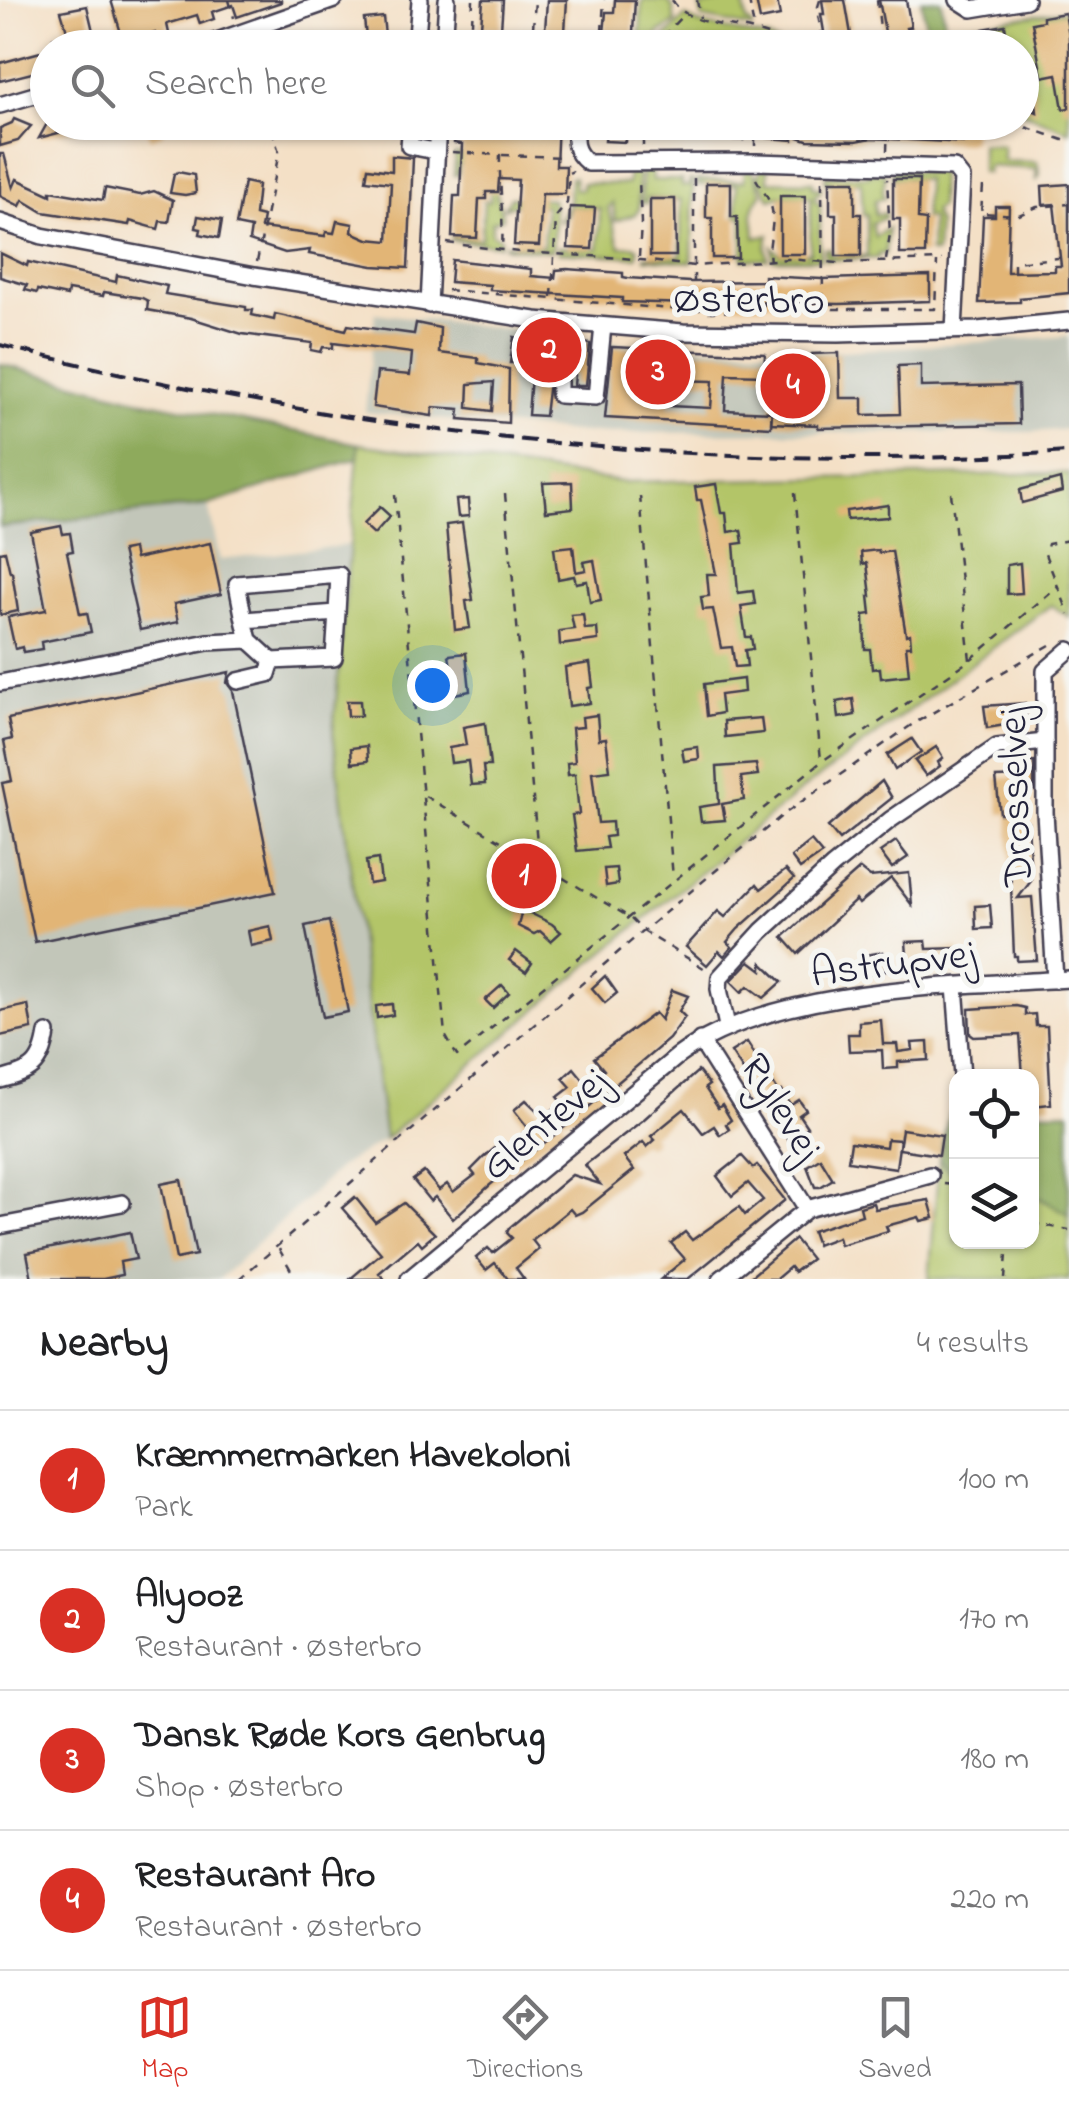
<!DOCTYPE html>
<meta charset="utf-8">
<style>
:root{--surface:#fff;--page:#f2f2f2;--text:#202124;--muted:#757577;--line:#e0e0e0;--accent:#d93025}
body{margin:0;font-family:"Indie Flower",sans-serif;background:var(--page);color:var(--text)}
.controls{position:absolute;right:30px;bottom:30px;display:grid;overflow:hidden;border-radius:20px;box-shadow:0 2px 8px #0004}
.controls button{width:90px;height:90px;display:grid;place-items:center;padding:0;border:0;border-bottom:2px solid var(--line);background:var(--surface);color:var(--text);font:50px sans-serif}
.you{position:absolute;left:432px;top:685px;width:35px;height:35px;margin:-25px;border:8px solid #fff;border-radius:50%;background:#1a73e8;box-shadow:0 0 0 15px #1a73e833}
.badge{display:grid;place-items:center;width:65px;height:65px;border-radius:50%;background:var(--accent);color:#fff;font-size:32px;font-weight:700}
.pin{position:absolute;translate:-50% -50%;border:5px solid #fff;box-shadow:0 2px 10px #0006}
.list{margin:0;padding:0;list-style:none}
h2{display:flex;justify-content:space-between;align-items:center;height:130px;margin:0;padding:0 40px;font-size:42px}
h2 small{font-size:32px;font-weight:400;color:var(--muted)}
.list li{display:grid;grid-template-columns:65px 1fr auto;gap:30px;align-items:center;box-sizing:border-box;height:140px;padding:0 40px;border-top:2px solid var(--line)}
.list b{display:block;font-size:38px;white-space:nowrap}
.list p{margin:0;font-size:32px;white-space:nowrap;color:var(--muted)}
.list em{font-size:32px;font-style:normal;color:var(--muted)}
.icon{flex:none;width:55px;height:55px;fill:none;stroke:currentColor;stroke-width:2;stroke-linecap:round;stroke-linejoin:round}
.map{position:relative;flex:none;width:1069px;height:1279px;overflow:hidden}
.search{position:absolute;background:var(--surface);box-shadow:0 2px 8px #0004;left:30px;right:30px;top:30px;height:110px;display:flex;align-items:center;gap:25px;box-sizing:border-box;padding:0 35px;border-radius:55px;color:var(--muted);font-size:38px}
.sheet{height:690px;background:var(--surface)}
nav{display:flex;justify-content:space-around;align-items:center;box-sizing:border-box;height:140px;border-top:2px solid var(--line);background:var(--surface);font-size:28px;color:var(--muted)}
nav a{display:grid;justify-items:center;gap:5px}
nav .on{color:var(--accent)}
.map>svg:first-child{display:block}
.industrial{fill:#c2c6b9}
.green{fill:#b3c568;stroke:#6a7452;stroke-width:2.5}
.forest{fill:#8eaa5c;stroke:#58664c;stroke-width:2.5}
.building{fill:#e2b576;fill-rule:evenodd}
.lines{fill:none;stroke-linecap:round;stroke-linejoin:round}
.minor-casing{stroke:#423e50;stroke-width:20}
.path{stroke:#423e50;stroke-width:2.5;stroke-dasharray:8 8;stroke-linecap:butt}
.minor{stroke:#fff;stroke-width:15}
.rail{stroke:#22223b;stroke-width:4;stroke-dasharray:15 8;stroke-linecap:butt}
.labels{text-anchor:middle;stroke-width:10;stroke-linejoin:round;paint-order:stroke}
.street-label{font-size:42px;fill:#22223b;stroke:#f6f6f2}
</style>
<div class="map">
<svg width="1069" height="1279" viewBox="0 0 1069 1279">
<rect width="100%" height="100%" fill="#f6f6f2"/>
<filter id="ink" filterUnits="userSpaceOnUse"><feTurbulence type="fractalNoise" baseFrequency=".01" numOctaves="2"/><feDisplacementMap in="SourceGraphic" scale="20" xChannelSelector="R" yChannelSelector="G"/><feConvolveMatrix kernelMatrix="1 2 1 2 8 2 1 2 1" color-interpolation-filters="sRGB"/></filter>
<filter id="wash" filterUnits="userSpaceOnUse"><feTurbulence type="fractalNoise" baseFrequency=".0048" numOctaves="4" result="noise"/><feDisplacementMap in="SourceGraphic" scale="40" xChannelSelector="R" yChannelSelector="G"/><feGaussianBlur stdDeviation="2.25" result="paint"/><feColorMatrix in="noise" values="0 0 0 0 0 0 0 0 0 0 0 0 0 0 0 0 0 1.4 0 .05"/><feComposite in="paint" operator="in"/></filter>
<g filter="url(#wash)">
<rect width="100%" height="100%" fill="#f4e0c6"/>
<g class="industrial">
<path d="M375 313 637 345 844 351 1069 336V429L1032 432 585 433 365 412Z"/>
<path d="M208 505 220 560 350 545 333 733 385 1139 341 1166 219 1279H0V527Z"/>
</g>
<g class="green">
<path d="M642 0H668L673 8 675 23 659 33 650 47H639Z"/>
<path d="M733 0H747L748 5 744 6 747 22 751 23 752 28 702 18 700 7Z"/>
<path d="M1069 10V131L1022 112V48L949 47 945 28Z"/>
<path d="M685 17 700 24 769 39 779 43 778 47H656Z"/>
<path d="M981 144 1003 146V161L1037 162 1040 174 1037 179 1036 169 987 166V173L981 172Z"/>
<path d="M455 154H461L462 159 498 156 497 196 503 218 492 222V234L500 238V245L451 240 452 237 481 239 484 201H490L492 164H459L458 175H454Z"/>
<path d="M751 167 762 193C747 213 755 213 755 238L769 235 766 247 768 259H743V217L737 216V184L698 185V180L744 181 745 169Z"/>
<path d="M762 167 768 168V181L813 182V188H821L820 193 815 194 816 202 820 203V259H773L772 247 780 254 810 253 811 197 780 196 770 199 758 177Z"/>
<path d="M634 168V173H638L639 210 634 215 615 221 613 203 608 208 620 247 634 246 638 249 637 257 558 252V247L598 249 600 209 570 207 562 222 559 221 569 203 570 177H574L575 189H582V183L628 184 629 170Z"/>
<path d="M645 169H651L652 180H682V186H689L690 180 693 181 692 262 645 258V256H681V200L647 198V203H642V174Z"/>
<path d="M893 170 940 173 939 207 933 212 938 224 936 253H930L931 219 924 218 926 179H893Z"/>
<path d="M870 173H886L882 194 885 198 875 200V215L885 213V218L872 223 875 237 888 228 885 254H878V258L825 260V249H830V255L867 256V215H863L861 182 825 183V176H869Z"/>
<path d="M511 197 552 199C556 215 553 233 552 251L505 247V244L543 246 546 206 517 204 504 208Z"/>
<path d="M359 444 622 482 1069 473V617L1051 605 803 789 592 962 385 1139 333 733Z"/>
<path d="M939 1160 956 1179V1242H1032V1194L1069 1214V1279H929Z"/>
</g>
<g class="forest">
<path d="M921 0H941L949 47H930Z"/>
<path d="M0 364 145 401 359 444 358 458 208 505 0 527Z"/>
<path d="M1069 1111V1214L1032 1194V1112Z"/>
<path d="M949 1114H956V1179L939 1159Z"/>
</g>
<g id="blocks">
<g class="building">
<path d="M111 0H281V2L237 17 233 5 212 12 214 19 200 24 197 15 167 24 170 38 158 42 155 33 124 43Z"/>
<path d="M483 0H503L501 29 481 27Z"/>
<path d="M547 0H567L565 32 545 31Z"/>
<path d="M615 0H635L632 48 603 44 606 12H614Z"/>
<path d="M756 0H777L780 16 760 20Z"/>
<path d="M822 0H845L853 46 831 48 830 43 826 44 821 14H824Z"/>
<path d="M879 0H906L911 27 906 28 910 48H888Z"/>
<path d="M87 6 97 48H56L53 38 68 34 61 11Z"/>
<path d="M1065 13 1069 35V108L1063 109 1057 74 1042 77 1032 23 1043 21V17Z"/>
<path d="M383 17 385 35 366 37 364 19Z"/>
<path d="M1005 25 1009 48H986L983 29Z"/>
<path d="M48 50V69L0 81V63Z"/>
<path d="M1034 87 1037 112 1022 106V89Z"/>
<path d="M14 119 31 126 18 141 0 146V128L12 123Z"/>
<path d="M48 122H85V126L39 138Z"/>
<path d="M145 122H159L163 134 150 139Z"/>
<path d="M455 122H558L556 166H566L565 194H542L539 246 514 245 518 180 499 179 498 192H486V199H479L477 238 452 237 454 196H460L462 144 454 143Z"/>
<path d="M607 122H627L625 142 605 141Z"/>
<path d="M651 122H974L973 140 967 143 872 138 856 141 807 140 793 135V140L743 136V140L658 139V135H651Z"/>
<path d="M0 154H4L13 188 17 179 51 195V191L103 200 105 188 140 195 154 191 173 200 169 222 160 221 158 229 130 221 129 225 43 212 23 200 20 206 0 196Z"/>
<path d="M392 156 413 158 408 268 373 266 309 254 310 250 285 253 249 241 251 228 236 225 244 182 258 185 255 215 263 217 261 228 325 236 326 232 334 233 337 221 353 224 352 232 368 239 388 241 391 183 366 180 368 168 392 171Z"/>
<path d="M178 172 194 175 196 193 185 195 170 193 174 174Z"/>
<path d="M893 179H919L918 219 926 220 925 254H900V219H893Z"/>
<path d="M830 181H855V214H861V256H836V214H830Z"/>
<path d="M706 183H731V217H737L738 258H712V218H706Z"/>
<path d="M1069 184V293L1020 298V302L979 303 983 216H995V206H1009L1007 272 1055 271V266H1061L1054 204 1043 205 1042 186Z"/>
<rect x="780" y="196" width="25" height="58"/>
<path d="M650 199H675L676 256H650Z"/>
<path d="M570 207 595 208 592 249 568 248Z"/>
<path d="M198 216 222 220 219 238 200 234 201 229 196 228Z"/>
<path d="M0 253 27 266 28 262 116 282 117 275 167 286 165 294 246 307V310H253L252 315 274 320 275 314 346 330 348 325 414 334 416 323 440 328 439 353 478 358V363L509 369 508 423 459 419 460 409 433 407 432 416 373 407 377 372 410 375 412 353 333 343V348L323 347 321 352 311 350 312 343 242 334 191 318 147 310 148 301 142 298 104 292 103 296 68 290 67 296 38 290 37 293 25 290 27 285 0 277ZM494 382 492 411 468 408 469 384Z"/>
<path d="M452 260 531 269V276L555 278 556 270 567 269 623 273V277L628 278 690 282 764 281V276L822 279 930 276V301L839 304 763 302V306L622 302V298L490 290V285L450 282Z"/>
<path d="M535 336 590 344 586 385H574L575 375 564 371 550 373 545 416 528 415 532 363H510L514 337 534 340Z"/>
<path d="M612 347 765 354 764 375 727 374 725 410 772 412 771 427 605 418ZM671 380 713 381 711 408 669 406Z"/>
<path d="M839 353 840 398H863V415L900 414 898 366 921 365V387L1018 385 1019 424 818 428V425L771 423 774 372 812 374V354Z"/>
<path d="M1060 479 1062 492 1022 503 1020 490Z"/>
<path d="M572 482 573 508 546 511 543 483Z"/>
<path d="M716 484 721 513H726L728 532 741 530 743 543 734 544 738 593 753 591 755 604 741 606 746 637H751L753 649 745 650 747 666 735 667 732 647 721 648 713 609 703 610 701 597 709 596 707 574H716L701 500H697L695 487Z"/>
<path d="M468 499 469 516 458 517 456 500Z"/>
<path d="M888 505V517L847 520 846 511Z"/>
<path d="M380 507 390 516 374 534 363 524Z"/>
<path d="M462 523 473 600 466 601 470 628 455 630 446 525Z"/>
<path d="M61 526 63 534 70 533 73 551 67 552 80 614 87 613 91 632 41 642 42 649 23 652 22 647 15 649 8 617 46 610 31 532Z"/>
<path d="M210 543 221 594 174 604 178 622 140 630 122 551 133 549 135 559Z"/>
<path d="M573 546 576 572 586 570 584 562 594 560 601 600 590 602 587 581 576 583 574 576 558 579 554 548Z"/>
<path d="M878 550 879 553 892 551 906 635 910 634 911 646H906L909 675 881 678 880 668 872 669 870 649H865L864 615 871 614 869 596H871L867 563 862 564 861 552Z"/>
<path d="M5 551 10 572H12L18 611 0 615V552Z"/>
<path d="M1020 563 1022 593 1007 594V565Z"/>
<path d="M583 614 585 629 597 628 598 640 560 645 559 631 574 629 571 615Z"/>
<path d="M466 653 470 691 455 694 449 655Z"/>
<path d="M590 663 593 687 588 688 590 703 569 706 565 667Z"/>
<path d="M229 672 227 683 233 691 275 892 35 942 2 783 12 781 4 741 12 739 8 719Z"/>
<path d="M743 679 744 692 720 695 722 713 707 716 704 684Z"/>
<path d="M853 699 855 715 839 718 837 702Z"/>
<path d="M347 701H360L361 716H348Z"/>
<path d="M1025 703 1027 722 1021 728 1017 723 987 728 984 706Z"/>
<path d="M597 715 599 739 606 738 610 770 592 772 598 823 612 822 613 836 605 837 607 848 577 851 572 815 579 814 575 774 568 775 567 763 575 762 572 728 583 727 582 717Z"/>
<path d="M761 718 763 733 725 737 724 721Z"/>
<path d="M485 723 490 766H483L485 784 471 785 468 761 451 763 449 748 466 745 463 727Z"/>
<path d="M912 739 921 752 895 770 887 755Z"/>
<path d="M367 746 368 761 352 763 351 748Z"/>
<path d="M698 747 699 759 684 761 682 749Z"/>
<path d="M936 747 943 758 938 762 940 766 926 776 915 761Z"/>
<path d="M1034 762V791H1020L1022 818 1028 822 1031 881 1018 898 1032 897 1037 960 1017 961V956H1014L1008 814H1000L996 778 1022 777V763Z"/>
<path d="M756 764 758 775 741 777 744 800 722 804 725 820 701 822 699 807 719 804 717 767Z"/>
<path d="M882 781 892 798 839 840 828 827Z"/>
<path d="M811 841 822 854 800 869 791 857Z"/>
<path d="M896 841 908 857 892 868 880 852Z"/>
<path d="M510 852 522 859 513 875 501 869Z"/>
<path d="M378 859 381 882 369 884 366 861Z"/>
<path d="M616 868 618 884 606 886 604 869Z"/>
<path d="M860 869 870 877 909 873 912 905 891 878 859 904 856 900 798 954 783 937Z"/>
<path d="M786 870 794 879 738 929 727 942 732 947 724 956 719 951 707 965 686 947 718 911 725 917 757 884 761 889Z"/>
<path d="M990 905 992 928 976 929 975 906Z"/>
<path d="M518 907 552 924 561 932 551 941 540 931 534 934 518 926 521 914 516 909Z"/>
<path d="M329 921 348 1012 323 1017 305 926Z"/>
<path d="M270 926 273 941 251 946 248 931Z"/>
<path d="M926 941 927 949 959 948 960 963 908 968 906 942Z"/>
<path d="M516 951 532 963 526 972 509 960Z"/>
<path d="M883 952 886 971 869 973 866 955Z"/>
<path d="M750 961 762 970V963L782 982 764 998 748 986 742 992 731 981Z"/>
<path d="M605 976 617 993 605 1003 592 988Z"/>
<path d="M502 985 509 993 493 1008 485 1000Z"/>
<path d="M672 990 688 996 679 1011 685 1017 669 1039 578 1116 560 1119 566 1126 490 1185 453 1219 435 1197 430 1201 413 1180 424 1172 439 1190 447 1184 453 1192 475 1175 471 1170 484 1157 500 1144 503 1148 508 1145 529 1129 514 1110 526 1100 544 1117 562 1102 558 1097 571 1087 563 1078 574 1068 587 1084 604 1070 594 1058 655 1013 661 1020Z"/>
<path d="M392 1004 393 1015 377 1018 376 1006Z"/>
<path d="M28 1005 32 1029 0 1036V1011Z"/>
<path d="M1016 1006 1025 1008V1015L1035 1014 1036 1026H1047L1051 1104 1032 1106V1076H1023L1020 1035 974 1037 970 1034 969 1009Z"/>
<path d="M881 1020 883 1044H897L898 1052 913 1050 912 1043 928 1042 929 1060 898 1062V1068L883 1069 882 1050 849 1051 848 1034H859V1022Z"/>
<path d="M747 1042 779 1093 782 1091 791 1105 799 1100 806 1110 799 1115 807 1127 788 1139 731 1052Z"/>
<path d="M698 1071 709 1085 705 1088 718 1108 722 1105 731 1120 726 1124 729 1129 720 1135 714 1126 703 1133 684 1109 651 1136 655 1140 647 1147 643 1142 624 1157 634 1170 582 1212 575 1215 570 1209 532 1240 539 1249 516 1268 524 1279H508L495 1263 486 1270 476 1258 488 1248 493 1253 512 1238 507 1233 509 1228 572 1175 600 1184 585 1165 643 1120Z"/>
<path d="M902 1129 942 1135 939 1155 899 1149Z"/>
<path d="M887 1139 900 1140 896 1168 848 1161 851 1142 886 1147Z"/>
<path d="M742 1156 753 1168 757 1165 785 1200 688 1279H661L685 1259 671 1243 685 1232 692 1240 739 1207 745 1215 763 1200 748 1183 732 1196 717 1176Z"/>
<path d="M820 1158 833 1179 820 1187H815L807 1166Z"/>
<path d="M181 1180 196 1255 176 1259 161 1184Z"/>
<path d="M355 1197 375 1222 404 1203 435 1234 422 1245 418 1240 379 1273 384 1279H350L381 1253 342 1208Z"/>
<path d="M929 1200 934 1218 921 1221 919 1217 886 1226 888 1231 840 1245 838 1237 817 1245 812 1231 862 1215 860 1207 873 1203 875 1209Z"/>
<path d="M130 1232 136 1259 120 1262 122 1275 103 1279H32L27 1253Z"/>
<path d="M795 1239 811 1259 794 1272 790 1267 776 1279H748Z"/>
</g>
</g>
</g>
<g filter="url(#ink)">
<use href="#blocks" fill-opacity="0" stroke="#423e50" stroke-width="2.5"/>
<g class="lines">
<g class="minor-casing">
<g id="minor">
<path d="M958 0 972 9 1026 0"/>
<path d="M417 36 577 48"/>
<path d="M444 46 447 0"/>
<path d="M197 48 334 0"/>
<path d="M416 48 420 0"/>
<path d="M0 105 48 91"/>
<path d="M411 122 409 146 435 151"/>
<path d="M576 122C574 141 573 151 588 163L756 162 954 168 962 178 954 330"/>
<path d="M0 222 42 236 254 276 535 320 683 332 838 334 977 330 1069 321"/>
<path d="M429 305 438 122"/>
<path d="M559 381V395L596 397 603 326"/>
<path d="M244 620 237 584 339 575 337 613 244 620 249 640 272 661 334 658 337 613"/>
<path d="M238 681 268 674 272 661"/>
<path d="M0 683 208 642 249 640"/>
<path d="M1055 980 1045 812V671L1069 650"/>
<path d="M955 986 962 1076"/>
<path d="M727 1026 719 989 720 977 762 931 833 866 890 820 997 747 1045 742"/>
<path d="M700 1040 807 1209"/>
<path d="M0 1080C31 1072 42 1067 47 1033"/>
<path d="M0 1226 122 1203"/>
<path d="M409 1279 678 1056C772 986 955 986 1069 979"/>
<path d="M721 1279 807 1209 930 1175"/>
</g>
</g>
<g class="path">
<path d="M229 0 234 18"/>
<path d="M672 0C690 27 726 23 754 31 770 35 785 42 800 48"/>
<path d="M697 0 700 18"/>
<path d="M749 0 754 29"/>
<path d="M820 0 817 10 824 48"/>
<path d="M877 0 882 48"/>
<path d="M472 23 473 0"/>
<path d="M533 28 535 0"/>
<path d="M601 48 604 0"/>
<path d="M652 48 684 14"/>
<path d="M1011 122 1069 142"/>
<path d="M643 146V122"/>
<path d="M755 146V122"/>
<path d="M887 151 888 122"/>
<path d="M452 152 500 155C499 186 504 216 502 248"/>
<path d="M502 155 564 157"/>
<path d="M694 178V306L703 312 803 311 809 305H823L833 309H935L937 262"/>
<path d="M756 179C761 188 770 199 772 210 775 227 767 243 770 261"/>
<path d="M822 181 823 303"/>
<path d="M983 186 981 213 1019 215 1037 207 1069 204"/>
<path d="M447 243 519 252 623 258 694 266 788 259 838 263 942 260"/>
<path d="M639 257 641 223 639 180"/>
<path d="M886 260 890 234 887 179"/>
<path d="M257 262 279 152 269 122"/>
<path d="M1014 271V262L1069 257"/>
<path d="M447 290 683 310 692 307"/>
<path d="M552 297 556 217 567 203 569 173 573 171"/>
<path d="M795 493 821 760"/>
<path d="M951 493 970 660"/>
<path d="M505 494 539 864"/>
<path d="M395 495 445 1035 457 1056 821 762 970 660 1058 586"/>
<path d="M640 496 673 878"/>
<path d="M1069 540 1048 544 1045 554 1069 614"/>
<path d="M425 796 629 917 643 931 707 970"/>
<path d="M944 1184 956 1185"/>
<path d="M1032 1223 1069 1230"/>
<path d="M279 1249 292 1272V1279"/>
<path d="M239 1279 643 931 784 814 913 724 1050 645"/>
<path d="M1005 1279 1008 1242"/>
</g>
<use href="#minor" class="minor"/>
<path class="rail" d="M0 345C353 435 705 474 1069 452"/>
</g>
</g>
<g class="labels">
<g class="street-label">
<text transform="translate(749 297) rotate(1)" y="15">Østerbro</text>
<text transform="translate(1013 797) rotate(-92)" y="15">Drosselvej</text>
<text transform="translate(893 961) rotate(-7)" y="15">Astrupvej</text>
<text transform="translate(783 1106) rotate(58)" y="15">Rylevej</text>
<text transform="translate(543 1122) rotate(-40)" y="15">Glentevej</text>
</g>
</g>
</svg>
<div class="controls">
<button><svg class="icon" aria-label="locate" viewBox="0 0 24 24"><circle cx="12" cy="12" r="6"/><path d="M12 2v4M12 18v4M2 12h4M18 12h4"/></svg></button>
<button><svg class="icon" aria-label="layers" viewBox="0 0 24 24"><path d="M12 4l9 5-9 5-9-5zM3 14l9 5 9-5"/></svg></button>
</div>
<div class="you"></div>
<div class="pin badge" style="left:524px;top:876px">1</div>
<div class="pin badge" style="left:549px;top:350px">2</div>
<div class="pin badge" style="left:658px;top:372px">3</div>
<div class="pin badge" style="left:793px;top:386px">4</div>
<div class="search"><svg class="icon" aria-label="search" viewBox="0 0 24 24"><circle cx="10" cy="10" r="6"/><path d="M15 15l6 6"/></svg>Search here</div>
</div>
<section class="sheet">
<h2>Nearby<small>4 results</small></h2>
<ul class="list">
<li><span class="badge">1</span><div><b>Kræmmermarken Havekoloni</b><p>Park</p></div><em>100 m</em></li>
<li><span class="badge">2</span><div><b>Alyooz</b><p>Restaurant · Østerbro</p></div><em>170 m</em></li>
<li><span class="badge">3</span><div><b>Dansk Røde Kors Genbrug</b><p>Shop · Østerbro</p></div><em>180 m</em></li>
<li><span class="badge">4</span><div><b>Restaurant Aro</b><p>Restaurant · Østerbro</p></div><em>220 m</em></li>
</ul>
</section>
<nav>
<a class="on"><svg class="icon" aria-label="map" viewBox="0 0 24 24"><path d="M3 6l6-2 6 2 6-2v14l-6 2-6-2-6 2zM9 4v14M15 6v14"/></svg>Map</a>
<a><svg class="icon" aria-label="directions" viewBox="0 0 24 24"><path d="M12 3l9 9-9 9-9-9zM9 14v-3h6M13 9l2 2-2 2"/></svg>Directions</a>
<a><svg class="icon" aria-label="saved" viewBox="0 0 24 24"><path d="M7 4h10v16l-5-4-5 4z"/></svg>Saved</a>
</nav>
